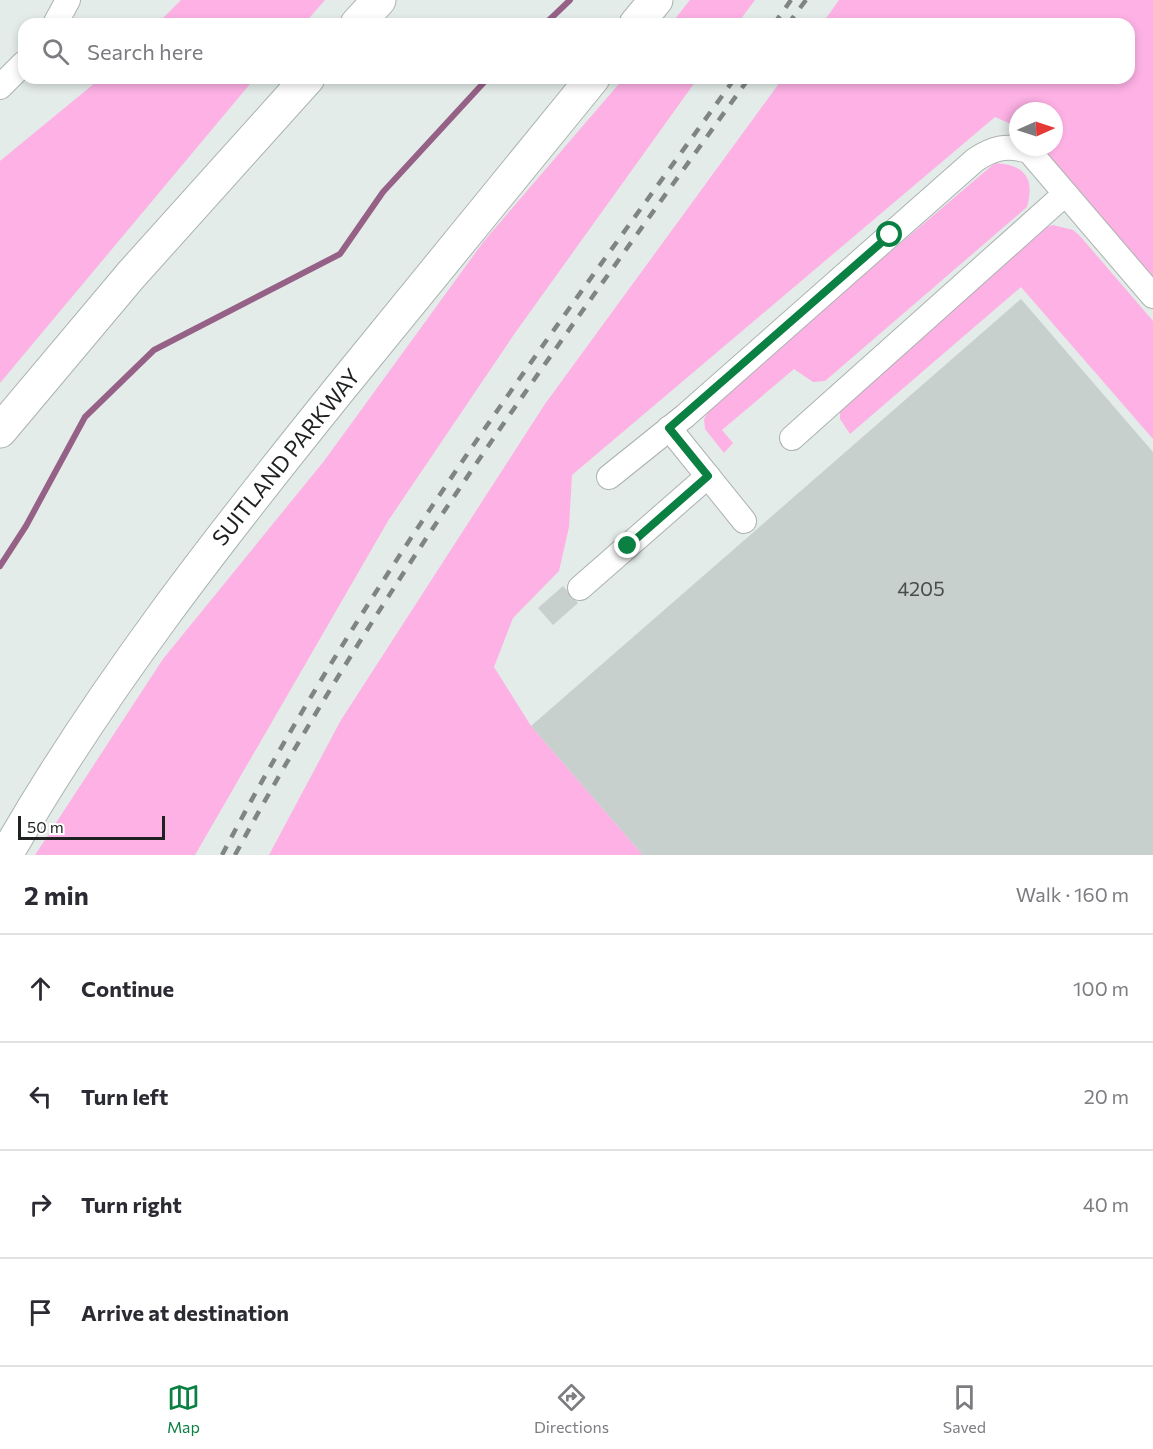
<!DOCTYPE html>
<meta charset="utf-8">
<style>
:root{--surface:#fff;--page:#f2f2f3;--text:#2b2b33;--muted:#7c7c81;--line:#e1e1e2;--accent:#0b8043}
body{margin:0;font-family:Commissioner,sans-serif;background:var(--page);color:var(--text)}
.compass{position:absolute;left:1009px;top:102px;width:54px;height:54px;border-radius:50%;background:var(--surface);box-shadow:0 3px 9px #0003;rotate:87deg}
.scale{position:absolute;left:18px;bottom:15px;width:147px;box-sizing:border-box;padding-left:6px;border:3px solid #1e2120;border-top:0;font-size:16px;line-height:21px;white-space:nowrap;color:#1e2120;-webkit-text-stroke:4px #fff;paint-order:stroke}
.stop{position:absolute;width:18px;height:18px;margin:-14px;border:4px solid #0b8043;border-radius:50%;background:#fff}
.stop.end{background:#0b8043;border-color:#fff;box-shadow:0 2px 6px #0008}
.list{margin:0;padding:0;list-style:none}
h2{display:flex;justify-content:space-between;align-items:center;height:78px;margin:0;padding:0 24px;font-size:26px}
h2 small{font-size:20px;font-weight:400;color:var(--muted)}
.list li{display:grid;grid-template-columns:39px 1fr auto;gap:18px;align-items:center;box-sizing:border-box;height:108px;padding:0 24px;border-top:2px solid var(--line)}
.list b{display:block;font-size:22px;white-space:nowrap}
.list em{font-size:20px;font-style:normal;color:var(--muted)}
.icon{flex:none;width:33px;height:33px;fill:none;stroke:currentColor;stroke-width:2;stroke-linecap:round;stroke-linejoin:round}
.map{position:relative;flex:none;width:1153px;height:855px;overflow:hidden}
.search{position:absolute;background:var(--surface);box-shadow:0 3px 9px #0003;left:18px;right:18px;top:18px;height:66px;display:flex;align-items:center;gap:15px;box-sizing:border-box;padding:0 21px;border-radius:18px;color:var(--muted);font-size:22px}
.sheet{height:510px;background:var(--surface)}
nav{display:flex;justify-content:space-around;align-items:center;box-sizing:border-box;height:84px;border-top:2px solid var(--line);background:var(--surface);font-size:16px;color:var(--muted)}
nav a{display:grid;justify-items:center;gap:3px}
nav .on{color:var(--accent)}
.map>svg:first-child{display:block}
.green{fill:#fdb1e5}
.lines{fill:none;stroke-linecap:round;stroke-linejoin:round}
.stream{stroke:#966187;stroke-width:6}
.building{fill:#c7d0cd}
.minor-casing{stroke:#abb3b0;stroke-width:26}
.highway-casing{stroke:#abb3b0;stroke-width:35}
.minor{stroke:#fff;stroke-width:24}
.highway{stroke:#fff;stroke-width:33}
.rail{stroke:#7f8583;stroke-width:4.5;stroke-dasharray:10 10;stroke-linecap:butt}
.route{stroke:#0b8043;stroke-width:8}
.labels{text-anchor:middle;stroke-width:5;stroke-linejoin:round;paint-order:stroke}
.number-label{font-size:20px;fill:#484d4b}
.street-label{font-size:22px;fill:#1e2120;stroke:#fff}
</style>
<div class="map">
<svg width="1153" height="855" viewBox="0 0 1153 855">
<rect width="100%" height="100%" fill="#e4ece9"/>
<g class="green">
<path d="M181 0H325L304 24H157Z"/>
<path d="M690 0H755L737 24H671Z"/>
<path d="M839 0H1153V279L1040 147H1054V111H1018V127L995 117 572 475 569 527 559 571 513 618 494 667 531 726 643 855H269L341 720 545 404 783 78H1129V24H822Z"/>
<path d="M101 78H255L0 383V161Z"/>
<path d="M624 78H698L515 333 388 521 195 855H35L163 659 324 461 484 241Z"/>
<path d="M995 163C1025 165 1035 178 1027 207L825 381 813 382 794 369 722 430 733 443 724 453 705 429 704 419 716 400Z"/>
<path d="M1053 225 1073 230 1080 236 1153 321V439L1021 287 850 434 840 419V411L1044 228Z"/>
</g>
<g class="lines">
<g class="stream">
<path d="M545 24 570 0"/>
<path d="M0 566 26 526 85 417 154 350 340 254 383 192 488 78"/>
</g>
</g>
<g class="building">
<path d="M1021 299 1153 452V855H643L531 726Z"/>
<path d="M563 586 578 603 553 625 538 608Z"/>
</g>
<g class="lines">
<g class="minor-casing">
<g id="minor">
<path d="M55 24 68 0"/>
<path d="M0 87 24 63"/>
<path d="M669 428 744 521"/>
<path d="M792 438 1065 194"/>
<path d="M609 477 685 416 975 160C994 147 1007 145 1029 151L1153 296"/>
<path d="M580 588 708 476"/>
</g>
</g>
<g class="highway-casing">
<g id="highway">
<path d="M357 24 379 0"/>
<path d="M636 24 656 0"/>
<path d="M0 431 131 275 308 78"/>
<path d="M6 855C102 687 221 536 342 386 426 283 509 181 593 78"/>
</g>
</g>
<use href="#minor" class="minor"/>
<use href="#highway" class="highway"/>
<g class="rail">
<path d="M774 24 791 0"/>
<path d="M788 24 806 0"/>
<path d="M222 855C367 579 554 330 735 78"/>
<path d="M235 855C383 581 568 331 749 78"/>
</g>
</g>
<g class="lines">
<path class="route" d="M628 546 708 476 669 428 890 235"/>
</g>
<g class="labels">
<g class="number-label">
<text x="921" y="596">4205</text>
</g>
<g class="street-label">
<text transform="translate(286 457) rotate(-51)" y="8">SUITLAND PARKWAY</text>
</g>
</g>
</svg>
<svg class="compass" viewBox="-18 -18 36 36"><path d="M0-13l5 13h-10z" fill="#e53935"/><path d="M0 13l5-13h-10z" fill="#7c7c81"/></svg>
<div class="scale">50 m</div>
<div class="stop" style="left:890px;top:235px"></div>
<div class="stop end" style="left:628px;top:546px"></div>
<div class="search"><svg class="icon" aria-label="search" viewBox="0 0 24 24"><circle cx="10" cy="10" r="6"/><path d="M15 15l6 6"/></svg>Search here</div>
</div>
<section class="sheet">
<h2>2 min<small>Walk · 160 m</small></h2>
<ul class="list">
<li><svg class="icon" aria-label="ahead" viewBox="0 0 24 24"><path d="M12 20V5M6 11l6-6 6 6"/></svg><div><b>Continue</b></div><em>100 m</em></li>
<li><svg class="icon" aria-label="left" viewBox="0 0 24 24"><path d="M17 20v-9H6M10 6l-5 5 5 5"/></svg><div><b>Turn left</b></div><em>20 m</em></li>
<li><svg class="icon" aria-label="right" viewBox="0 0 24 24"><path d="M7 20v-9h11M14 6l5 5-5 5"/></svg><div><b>Turn right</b></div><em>40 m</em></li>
<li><svg class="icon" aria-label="arrive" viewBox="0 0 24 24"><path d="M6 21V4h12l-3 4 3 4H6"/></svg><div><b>Arrive at destination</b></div></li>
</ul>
</section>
<nav>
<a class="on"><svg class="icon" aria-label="map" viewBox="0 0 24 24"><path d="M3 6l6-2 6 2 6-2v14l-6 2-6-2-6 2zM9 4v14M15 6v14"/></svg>Map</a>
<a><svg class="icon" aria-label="directions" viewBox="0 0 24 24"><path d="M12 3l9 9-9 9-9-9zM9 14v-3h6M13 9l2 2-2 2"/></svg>Directions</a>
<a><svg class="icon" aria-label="saved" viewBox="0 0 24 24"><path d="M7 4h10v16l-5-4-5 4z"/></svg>Saved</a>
</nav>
